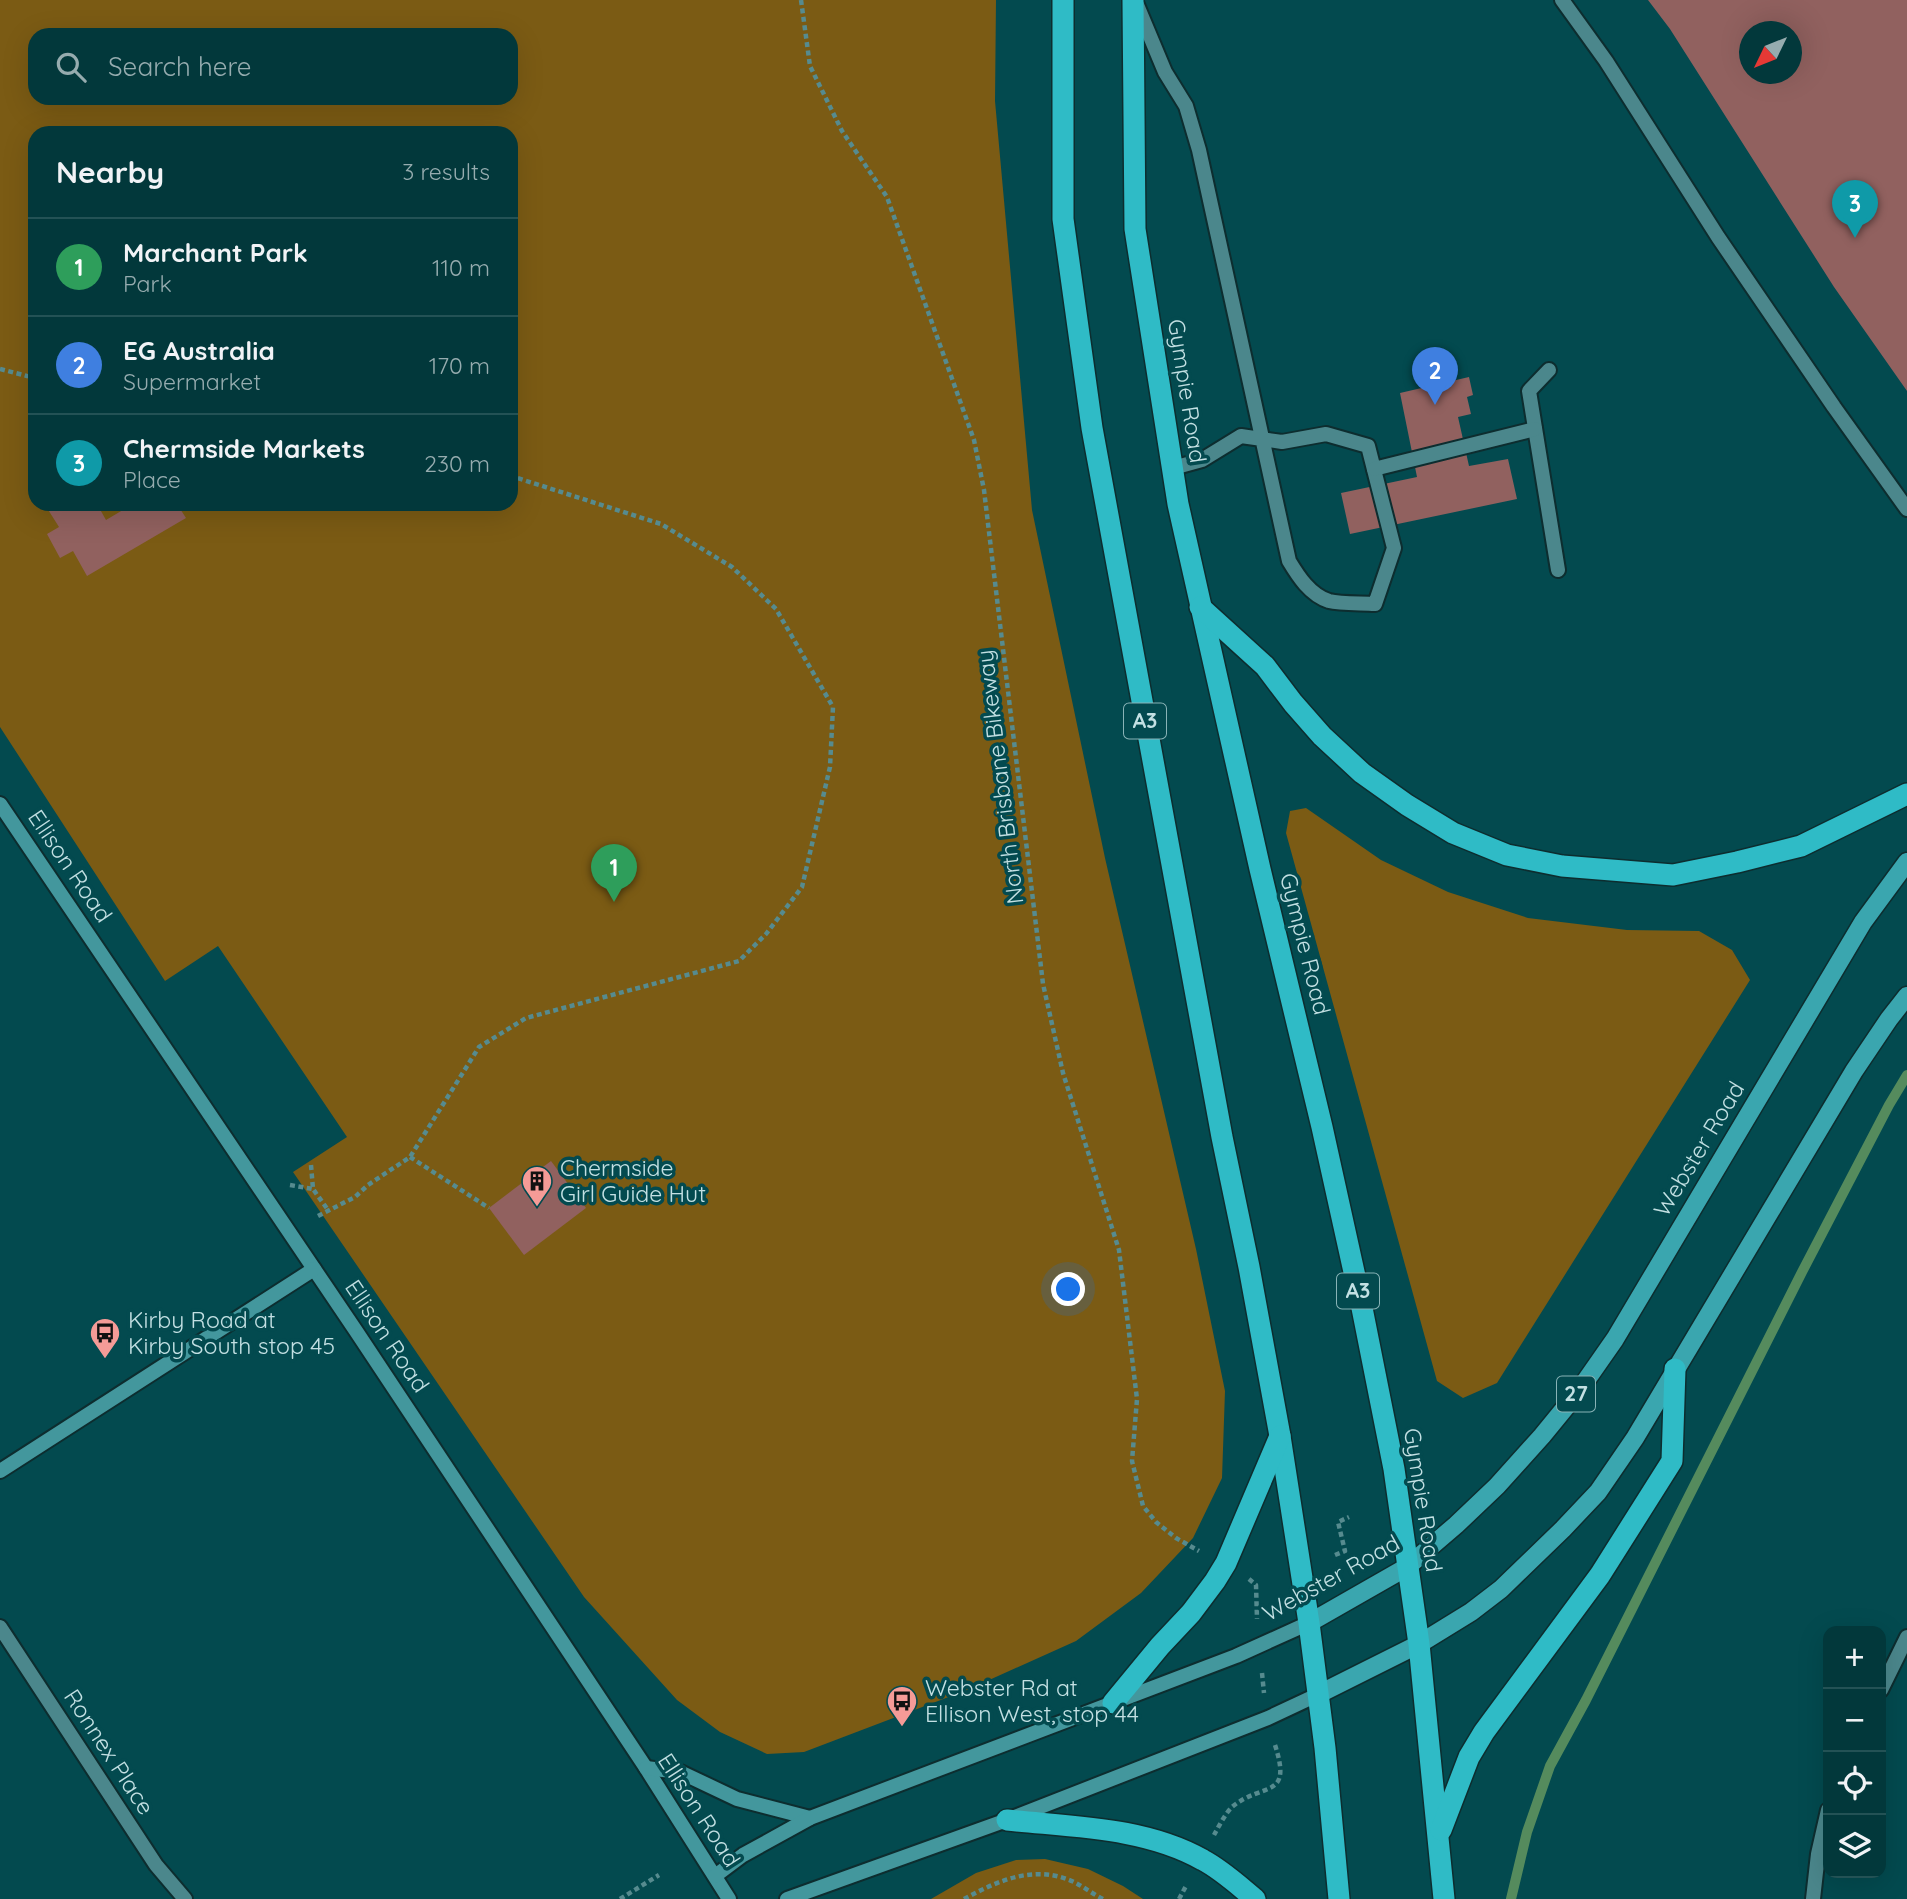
<!DOCTYPE html>
<meta charset="utf-8">
<style>
:root{--surface:#02383b;--page:#104346;--text:#f1f3f6;--muted:#96acaf;--line:#235255;--accent:#f59b97}
body{margin:0;font-family:Quicksand,sans-serif;background:var(--page);color:var(--text)}
.controls{position:absolute;right:21px;bottom:21px;display:grid;overflow:hidden;border-radius:14px;box-shadow:0 7px 28px #0002}
.controls button{width:63px;height:63px;display:grid;place-items:center;padding:0;border:0;border-bottom:2px solid var(--line);background:var(--surface);color:var(--text);font:35px sans-serif}
.compass{position:absolute;left:1739px;top:21px;width:63px;height:63px;border-radius:50%;background:var(--surface);box-shadow:0 7px 28px #0002;rotate:227deg}
.you{position:absolute;left:1069px;top:1290px;width:24px;height:24px;margin:-18px;border:5px solid #fff;border-radius:50%;background:#1a73e8;box-shadow:0 0 0 10px #1a73e833}
.badge{display:grid;place-items:center;width:46px;height:46px;border-radius:50%;background:var(--accent);color:#fff;font-size:23px;font-weight:700}
.pin{position:absolute;translate:-50% -58px;filter:drop-shadow(0 2px 4px #0008)}
.pin::after{content:'';position:absolute;top:37px;width:24px;height:21px;background:inherit;clip-path:polygon(0 0,100% 0,50% 100%)}
.list{margin:0;padding:0;list-style:none}
h2{display:flex;justify-content:space-between;align-items:center;height:91px;margin:0;padding:0 28px;font-size:30px}
h2 small{font-size:23px;font-weight:400;color:var(--muted)}
.list li{display:grid;grid-template-columns:46px 1fr auto;gap:21px;align-items:center;box-sizing:border-box;height:98px;padding:0 28px;border-top:2px solid var(--line)}
.list b{display:block;font-size:26px;white-space:nowrap}
.list p{margin:0;font-size:23px;white-space:nowrap;color:var(--muted)}
.list em{font-size:23px;font-style:normal;color:var(--muted)}
.icon{flex:none;width:38px;height:38px;fill:none;stroke:currentColor;stroke-width:2;stroke-linecap:round;stroke-linejoin:round}
.map{position:relative;flex:none;width:1907px;height:1899px;overflow:hidden}
.search{position:absolute;background:var(--surface);box-shadow:0 7px 28px #0002;left:28px;top:28px;width:490px;height:77px;display:flex;align-items:center;gap:18px;box-sizing:border-box;padding:0 24px;border-radius:21px;color:var(--muted);font-size:26px}
.panel{position:absolute;background:var(--surface);box-shadow:0 7px 28px #0002;left:28px;top:126px;width:490px;height:385px;border-radius:21px}
.map>svg:first-child{display:block}
.green{fill:#7b5b14;fill-rule:evenodd}
.lines{fill:none;stroke-linecap:round;stroke-linejoin:round}
.stream{stroke:#558b5d;stroke-width:10}
.building{fill:#91615f;fill-rule:evenodd}
.lane-casing{stroke:#0d2d2f;stroke-width:18}
.street-casing{stroke:#0d2d2f;stroke-width:18}
.secondary-casing{stroke:#0d2d2f;stroke-width:18}
.primary-casing{stroke:#0d2d2f;stroke-width:21}
.highway-casing{stroke:#0d2d2f;stroke-width:24}
.path{stroke:#568b8f;stroke-width:4.5;stroke-dasharray:5 3.5;stroke-linecap:butt}
.lane{stroke:#4b878c;stroke-width:14}
.street{stroke:#4b878c;stroke-width:14}
.secondary{stroke:#43979d;stroke-width:14}
.primary{stroke:#3aa6af;stroke-width:18}
.highway{stroke:#2fbbc6;stroke-width:21}
.labels{text-anchor:middle;stroke-width:7;stroke-linejoin:round;paint-order:stroke}
.shield{fill:#034a4f;stroke:#89b3b7;stroke-width:2}
.shield-label{font-size:21px;font-weight:bold;fill:#c3e0e3}
.street-label{font-size:23px;fill:#c3e0e3;stroke:#034a4f}
.poi-label{font-size:23px;fill:#c3e0e3;stroke:#034a4f;text-anchor:start}
</style>
<div class="map">
<svg width="1907" height="1899" viewBox="0 0 1907 1899">
<rect width="100%" height="100%" fill="#034a4f"/>
<g class="green">
<path d="M0 0H996L995 101 1032 510 1105 858 1196 1249 1225 1391 1222 1478 1193 1538 1141 1593 1076 1641 967 1690 804 1752 767 1754 720 1732 677 1700 584 1597 293 1172 347 1137 218 946 165 981 0 727ZM35 35H511V98H35ZM35 133H511V504H35Z"/>
<path d="M1306 808 1381 860 1448 892 1528 918 1627 930 1699 931 1732 950 1750 980 1497 1383 1463 1398 1437 1381 1286 833 1290 811Z"/>
<path d="M1045 1859 1088 1869 1123 1886 1143 1899H931L976 1873 1016 1860Z"/>
</g>
<g class="lines">
<path class="stream" d="M1511 1899 1527 1832 1550 1766 1586 1700 1802 1272 1889 1105 1907 1075"/>
</g>
<g class="building">
<path d="M1648 0H1907V391L1834 287 1670 29ZM1750 32H1792V74H1750Z"/>
<path d="M1469 377 1473 395 1467 397 1471 414 1458 417 1469 466 1508 459 1517 499 1350 534 1341 493 1417 477 1400 393Z"/>
<path d="M55 504H97L106 520 133 504H177L186 518 87 576 73 551 60 558 47 534 59 527 47 508Z"/>
<path d="M551 1161 586 1208 524 1255 489 1208Z"/>
</g>
<g class="lines">
<g class="lane-casing">
<g id="lane">
<path d="M1562 0 1606 61 1718 237 1834 407 1907 509"/>
<path d="M1137 5 1165 72 1186 106 1199 150 1289 561C1298 576 1310 595 1329 601 1341 604 1362 603 1375 604L1394 548 1368 446 1326 434 1282 442 1241 436 1202 460 1173 468"/>
<path d="M1549 370 1529 391 1558 570"/>
<path d="M1374 469 1535 429"/>
</g>
</g>
<g class="street-casing">
<g id="street">
<path d="M0 1627 156 1865 185 1899"/>
<path d="M1881 1690 1907 1637"/>
<path d="M1813 1899 1818 1854 1828 1810"/>
</g>
</g>
<g class="secondary-casing">
<g id="secondary">
<path d="M0 804 356 1331 646 1768 729 1899"/>
<path d="M0 1471 314 1269"/>
<path d="M646 1768 680 1772 737 1799 810 1818"/>
<path d="M715 1876 743 1855 810 1818 1236 1656 1309 1623"/>
<path d="M787 1899 1007 1820 1268 1718 1317 1695"/>
</g>
</g>
<g class="primary-casing">
<g id="primary">
<path d="M1309 1623 1407 1567 1456 1525 1497 1486 1542 1436 1578 1392 1615 1339 1863 922 1907 862"/>
<path d="M1317 1695 1419 1644 1471 1612 1501 1589 1563 1529 1598 1492 1635 1438 1854 1071 1889 1019 1907 996"/>
</g>
</g>
<g class="highway-casing">
<g id="highway">
<path d="M1063 0V219L1092 428 1222 1137 1249 1267 1280 1436 1309 1623 1325 1748 1339 1899"/>
<path d="M1133 0 1135 229 1178 504 1260 869 1322 1127 1362 1308 1394 1469 1419 1644 1444 1899"/>
<path d="M1200 607 1265 666 1293 703 1322 736 1362 773 1407 805 1453 833 1507 855 1562 866 1673 875 1737 862 1801 846 1907 794"/>
<path d="M1113 1703 1160 1646 1191 1613 1215 1581 1226 1563 1280 1436"/>
<path d="M1007 1820C1072 1827 1145 1827 1203 1860 1222 1870 1238 1885 1255 1899"/>
<path d="M1441 1830 1469 1757 1484 1732 1600 1575 1672 1461 1675 1369"/>
</g>
</g>
<g class="path">
<path d="M801 0 810 66 842 131 887 197 974 440 984 490 1043 984 1063 1073 1119 1250 1137 1399 1132 1461 1143 1506 1156 1522 1176 1538 1199 1551"/>
<path d="M0 369 27 376 35 377"/>
<path d="M410 1157 489 1208"/>
<path d="M311 1165 313 1189 328 1210"/>
<path d="M290 1185 313 1189"/>
<path d="M318 1216 355 1197 368 1185 410 1157 479 1047 526 1018 739 961 766 934 802 887 830 767 833 707 776 609 732 567 661 524 511 476"/>
<path d="M1335 1555 1345 1551 1338 1522 1349 1517"/>
<path d="M1249 1579 1256 1585 1257 1619"/>
<path d="M1262 1673 1264 1693"/>
<path d="M1214 1835C1219 1826 1225 1814 1232 1807 1263 1781 1294 1801 1274 1742"/>
<path d="M620 1899 659 1875"/>
<path d="M964 1899C999 1880 1035 1864 1074 1882 1084 1887 1093 1894 1103 1899"/>
<path d="M1179 1899 1186 1886"/>
</g>
<use href="#lane" class="lane"/>
<use href="#street" class="street"/>
<use href="#secondary" class="secondary"/>
<use href="#primary" class="primary"/>
<use href="#highway" class="highway"/>
</g>
<defs>
<g id="building-pin" transform="scale(1.575)"><path d="M0 17L-7.5 6A9.5 9.5 0 1 1 7.5 6Z" fill="#f59b97" stroke="#034a4f"/><path d="M-4-6H4V6H1V3H-1V6H-4ZM-2.5-4.3h1.7v1.8h-1.7ZM.8-4.3h1.7v1.8H.8ZM-2.5-1h1.7V.8h-1.7ZM.8-1h1.7V.8H.8Z" fill="#111"/></g>
<g id="bus-pin" transform="scale(1.575)"><path d="M0 17L-7.5 6A9.5 9.5 0 1 1 7.5 6Z" fill="#f59b97" stroke="#034a4f"/><path d="M-5-6H5V4H4V6H2V4H-2V6H-4V4H-5ZM-3.5-4V0h7V-4ZM-3.5 1.2v1.5H-2V1.2ZM2 1.2v1.5H3.5V1.2Z" fill="#111"/></g>
</defs>
<g fill-rule="evenodd">
<use href="#building-pin" x="537" y="1181"/>
<use href="#bus-pin" x="105" y="1333"/>
<use href="#bus-pin" x="902" y="1701"/>
</g>
<g class="labels">
<g class="shield">
<rect x="1124" y="703.5" width="42" height="35" rx="5"/>
<rect x="1337" y="1273.5" width="42" height="35" rx="5"/>
<rect x="1557" y="1376.5" width="38" height="35" rx="5"/>
</g>
<g class="shield-label">
<text x="1145" y="728">A3</text>
<text x="1358" y="1298">A3</text>
<text x="1576" y="1401">27</text>
</g>
<g class="street-label">
<text transform="translate(1187 391) rotate(81)" y="8">Gympie Road</text>
<text transform="translate(1000 777) rotate(-97)" y="8">North Brisbane Bikeway</text>
<text transform="translate(70 866) rotate(56)" y="8">Ellison Road</text>
<text transform="translate(1305 944) rotate(76)" y="8">Gympie Road</text>
<text transform="translate(1699 1149) rotate(-59)" y="8">Webster Road</text>
<text transform="translate(387 1336) rotate(56)" y="8">Ellison Road</text>
<text transform="translate(1423 1500) rotate(81)" y="8">Gympie Road</text>
<text transform="translate(1331 1578) rotate(-29)" y="8">Webster Road</text>
<text transform="translate(109 1752) rotate(57)" y="8">Ronnex Place</text>
<text transform="translate(699 1810) rotate(57)" y="8">Ellison Road</text>
</g>
<g class="poi-label">
<text x="560" y="1176">Chermside<tspan x="560" dy="26">Girl Guide Hut</tspan></text>
<text x="128" y="1328">Kirby Road at<tspan x="128" dy="26">Kirby South stop 45</tspan></text>
<text x="925" y="1696">Webster Rd at<tspan x="925" dy="26">Ellison West, stop 44</tspan></text>
</g>
</g>
</svg>
<div class="controls">
<button>+</button>
<button>−</button>
<button><svg class="icon" aria-label="locate" viewBox="0 0 24 24"><circle cx="12" cy="12" r="6"/><path d="M12 2v4M12 18v4M2 12h4M18 12h4"/></svg></button>
<button><svg class="icon" aria-label="layers" viewBox="0 0 24 24"><path d="M12 4l9 5-9 5-9-5zM3 14l9 5 9-5"/></svg></button>
</div>
<svg class="compass" viewBox="-18 -18 36 36"><path d="M0-13l5 13h-10z" fill="#e53935"/><path d="M0 13l5-13h-10z" fill="#96acaf"/></svg>
<div class="you"></div>
<div class="pin badge" style="left:614px;top:902px;background:#2e9e5b">1</div>
<div class="pin badge" style="left:1435px;top:405px;background:#3f7fe0">2</div>
<div class="pin badge" style="left:1855px;top:238px;background:#0f9aa8">3</div>
<div class="search"><svg class="icon" aria-label="search" viewBox="0 0 24 24"><circle cx="10" cy="10" r="6"/><path d="M15 15l6 6"/></svg>Search here</div>
<section class="panel">
<h2>Nearby<small>3 results</small></h2>
<ul class="list">
<li><span class="badge" style="background:#2e9e5b">1</span><div><b>Marchant Park</b><p>Park</p></div><em>110 m</em></li>
<li><span class="badge" style="background:#3f7fe0">2</span><div><b>EG Australia</b><p>Supermarket</p></div><em>170 m</em></li>
<li><span class="badge" style="background:#0f9aa8">3</span><div><b>Chermside Markets</b><p>Place</p></div><em>230 m</em></li>
</ul>
</section>
</div>
